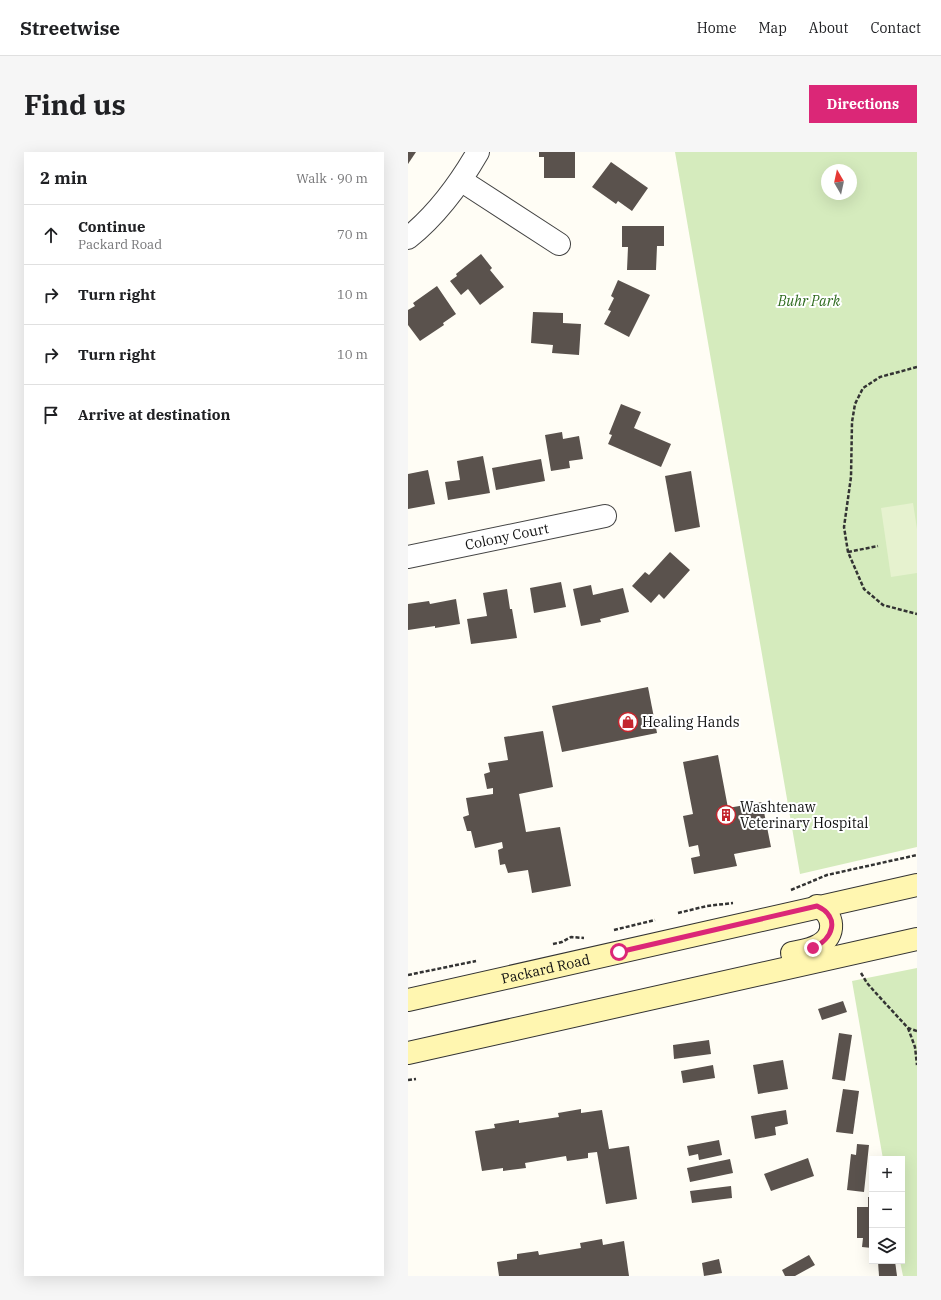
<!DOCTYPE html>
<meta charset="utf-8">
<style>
:root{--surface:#fff;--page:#f6f6f6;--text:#202124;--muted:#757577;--line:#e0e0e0;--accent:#db2777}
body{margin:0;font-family:"IBM Plex Serif",serif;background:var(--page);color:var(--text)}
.controls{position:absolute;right:12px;bottom:12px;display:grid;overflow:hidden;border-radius:0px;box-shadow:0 4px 16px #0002}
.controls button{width:36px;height:36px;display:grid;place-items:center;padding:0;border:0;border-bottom:1px solid var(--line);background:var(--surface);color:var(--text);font:20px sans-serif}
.compass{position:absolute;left:413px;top:12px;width:36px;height:36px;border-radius:50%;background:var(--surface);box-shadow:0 4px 16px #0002;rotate:351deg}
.stop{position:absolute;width:12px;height:12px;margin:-9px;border:3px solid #db2777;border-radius:50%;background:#fff}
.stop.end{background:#db2777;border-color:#fff;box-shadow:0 1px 4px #0008}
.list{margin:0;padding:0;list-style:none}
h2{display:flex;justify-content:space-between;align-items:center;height:52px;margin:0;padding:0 16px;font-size:17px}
h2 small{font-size:13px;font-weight:400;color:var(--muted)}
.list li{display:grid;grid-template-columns:26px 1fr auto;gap:12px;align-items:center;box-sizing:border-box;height:60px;padding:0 16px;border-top:1px solid var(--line)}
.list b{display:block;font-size:15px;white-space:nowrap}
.list p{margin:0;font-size:13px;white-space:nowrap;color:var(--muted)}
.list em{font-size:13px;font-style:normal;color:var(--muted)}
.icon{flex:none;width:22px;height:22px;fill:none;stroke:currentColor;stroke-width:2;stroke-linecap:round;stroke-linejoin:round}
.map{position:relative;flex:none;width:509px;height:1124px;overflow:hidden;border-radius:0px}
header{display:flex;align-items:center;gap:24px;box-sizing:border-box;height:56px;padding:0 20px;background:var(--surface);border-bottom:1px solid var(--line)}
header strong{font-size:19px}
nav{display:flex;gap:22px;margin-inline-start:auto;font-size:14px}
.intro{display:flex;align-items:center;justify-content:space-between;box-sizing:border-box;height:96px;padding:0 24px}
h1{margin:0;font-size:28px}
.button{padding:10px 18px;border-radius:0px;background:var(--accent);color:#fff;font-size:14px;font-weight:700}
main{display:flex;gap:24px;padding:0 24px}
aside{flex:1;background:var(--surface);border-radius:0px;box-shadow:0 4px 16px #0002}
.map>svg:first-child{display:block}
.green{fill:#d5ebbd;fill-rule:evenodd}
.pitch{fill:#e6f2cf}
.building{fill:#5a524d}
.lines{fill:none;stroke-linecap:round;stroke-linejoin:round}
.minor-casing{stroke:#444;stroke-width:24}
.secondary-casing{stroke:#333;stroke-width:24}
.path{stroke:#333;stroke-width:2.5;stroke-dasharray:4 2;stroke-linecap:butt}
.minor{stroke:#fff;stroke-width:22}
.secondary{stroke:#fff6b0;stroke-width:22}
.route{stroke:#db2777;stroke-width:5}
.labels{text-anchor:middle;stroke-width:4;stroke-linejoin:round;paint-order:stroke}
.park-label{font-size:14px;font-style:italic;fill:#2f6b1f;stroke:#fff}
.street-label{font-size:14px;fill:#111;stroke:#fff}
.poi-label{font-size:14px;fill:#111;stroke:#fff;text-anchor:start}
</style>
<header>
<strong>Streetwise</strong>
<nav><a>Home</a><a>Map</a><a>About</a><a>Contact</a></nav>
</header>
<div class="intro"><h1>Find us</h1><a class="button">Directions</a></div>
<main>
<aside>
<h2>2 min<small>Walk · 90 m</small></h2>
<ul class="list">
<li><svg class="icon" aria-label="ahead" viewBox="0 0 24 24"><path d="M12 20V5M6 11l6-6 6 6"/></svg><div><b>Continue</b><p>Packard Road</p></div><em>70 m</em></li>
<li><svg class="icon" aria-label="right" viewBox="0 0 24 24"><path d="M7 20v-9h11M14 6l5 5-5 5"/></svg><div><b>Turn right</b></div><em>10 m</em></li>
<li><svg class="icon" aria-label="right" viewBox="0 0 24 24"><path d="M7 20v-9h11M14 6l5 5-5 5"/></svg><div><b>Turn right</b></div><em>10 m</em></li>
<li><svg class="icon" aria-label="arrive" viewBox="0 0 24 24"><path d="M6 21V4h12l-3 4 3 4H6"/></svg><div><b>Arrive at destination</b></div></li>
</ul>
</aside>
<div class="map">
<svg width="509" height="1124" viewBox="0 0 509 1124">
<rect width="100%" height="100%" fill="#fffdf5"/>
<g class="green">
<path d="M267 0H509V695L392 722ZM419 18H443V42H419Z"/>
<path d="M509 816V1124H495L492 1109H494V1007H475L444 829Z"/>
</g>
<path class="pitch" d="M505 351 509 377V421L483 425 473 356Z"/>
<g class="building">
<path d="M0 0H8L0 12Z"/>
<path d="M131 0H167V26H136V5H131Z"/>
<path d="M203 10 240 36 224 59 210 49 208 52 184 35Z"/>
<path d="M214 74H256V94H249L248 118H219L220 95H214Z"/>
<path d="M73 102 84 116 82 118 96 135 72 153 60 137 53 143 42 129 49 124 48 122Z"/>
<path d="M210 128 242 143 221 185 196 172 203 159 200 158 206 146 203 144Z"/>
<path d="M29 134 48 162 35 171 36 173 12 189 0 173V158L7 154 5 151Z"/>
<path d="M125 160 155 161V171L173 172 171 203 144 201 145 193 123 191Z"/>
<path d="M213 252 233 260 226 276 263 292 253 315 200 292 204 283 201 282Z"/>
<path d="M154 280 155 287 171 284 175 307 161 309 162 316 143 319 137 283Z"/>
<path d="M75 304 82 341 40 348 37 330 52 328 49 309Z"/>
<path d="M133 307 137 329 88 338 84 316Z"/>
<path d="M20 318 27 352 0 357V322Z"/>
<path d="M283 319 292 375 267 380 257 324Z"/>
<path d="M262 400 282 418 256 447 251 442 243 451 224 434 237 420 241 423Z"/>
<path d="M153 430 158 455 126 461 122 436Z"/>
<path d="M183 433 185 443 215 436 221 460 192 467 193 470 173 474 165 437Z"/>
<path d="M99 437 102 457H104L109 486 63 492 59 467 79 464 75 441Z"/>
<path d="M48 447 52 472 27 476V474L0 478V452L21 449 22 452Z"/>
<path d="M240 535 249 581 154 600 144 554Z"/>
<path d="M135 579 145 635 111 642 118 680 152 675 163 734 124 741 120 718 100 721 97 712 92 713 90 698 95 696 94 690 67 696 63 679H59L55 665 61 663 58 646 85 642V636L79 637 76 622 82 620 80 611 100 608 96 585Z"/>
<path d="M310 603 320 656 354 650 363 695 326 702 329 714 286 722 283 706 292 704 290 693 281 695 275 664 285 662 275 610Z"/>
<path d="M435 849 439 860 414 868 410 857Z"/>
<path d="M431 881 444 883 437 929 424 927Z"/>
<path d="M301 888 303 902 266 907 265 893Z"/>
<path d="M375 908 380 937 350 942 345 913Z"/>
<path d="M305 913 307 926 275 931 273 919Z"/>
<path d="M435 937 451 939 445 982 428 980Z"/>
<path d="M173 957V961L194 958 201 997 221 994 229 1047 198 1052 189 1000 180 1001V1006L159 1009 158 1004 117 1011 118 1016 95 1019V1016L74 1019 67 979 87 976 86 972 111 968V971L151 965 150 961Z"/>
<path d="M378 958 380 972 367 975 368 983 347 987 343 964Z"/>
<path d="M311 988 314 1003 291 1008 290 1002 281 1004 279 994Z"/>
<path d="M449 992 461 993 456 1040 439 1038 443 1002 448 1003Z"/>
<path d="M400 1006 406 1024 363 1039 356 1022Z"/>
<path d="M322 1007 325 1021 282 1030 279 1016Z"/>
<path d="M323 1034 324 1046 284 1051 282 1039Z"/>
<path d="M460 1045H464V1096L454 1095 455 1086H449V1055H460Z"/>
<path d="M194 1087 195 1093 216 1089 221 1124H91L89 1110 109 1107V1102L130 1099 131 1103 173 1096 172 1091Z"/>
<path d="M401 1103 407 1113 387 1124H377L374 1118Z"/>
<path d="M311 1107 314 1121 296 1124 294 1111Z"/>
<path d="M470 1109H487L489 1124H471Z"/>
</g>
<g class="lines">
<g class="minor-casing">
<g id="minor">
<path d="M54 29 151 92"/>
<path d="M0 86C30 62 51 33 70 0"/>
<path id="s1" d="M0 405 197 364"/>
</g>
</g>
<g class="secondary-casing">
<g id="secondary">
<path d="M384 801C393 799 403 798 411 793 428 784 427 762 409 754"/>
<path id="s2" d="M0 848 509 733"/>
<path d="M0 901 509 787"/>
</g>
</g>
<g class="path">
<path d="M509 215 472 225 455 236 447 252 444 270 443 325 436 375 440 400 456 437 475 453 509 462"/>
<path d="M440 400 470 394"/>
<path d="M383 738 419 723 509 703"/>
<path d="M270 761 299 754 325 751"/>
<path d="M206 778 247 768"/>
<path d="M145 792 154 790 163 785 176 786"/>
<path d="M453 821 459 831 466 839 500 876 509 879"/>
<path d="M0 823 68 809"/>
<path d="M500 876 507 895 509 913"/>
<path d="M0 928 8 927"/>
</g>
<use href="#minor" class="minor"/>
<use href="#secondary" class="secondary"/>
</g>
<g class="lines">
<path class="route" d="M211 800 409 754C433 765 425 787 405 796"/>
</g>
<defs>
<g id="shop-ring" transform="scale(1)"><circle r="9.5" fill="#fff" stroke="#c4262e" stroke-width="1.5"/><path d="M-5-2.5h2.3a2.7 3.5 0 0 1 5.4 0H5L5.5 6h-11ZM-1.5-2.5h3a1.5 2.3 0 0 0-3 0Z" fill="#c4262e"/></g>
<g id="building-ring" transform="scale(1)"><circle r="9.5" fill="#fff" stroke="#c4262e" stroke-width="1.5"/><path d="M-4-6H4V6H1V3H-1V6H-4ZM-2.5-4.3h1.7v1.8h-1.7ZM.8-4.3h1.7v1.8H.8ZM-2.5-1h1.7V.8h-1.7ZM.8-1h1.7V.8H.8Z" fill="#c4262e"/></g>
</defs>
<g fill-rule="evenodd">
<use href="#shop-ring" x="220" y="570"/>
<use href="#building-ring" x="318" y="663"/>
</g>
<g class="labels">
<g class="park-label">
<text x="401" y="154">Buhr Park</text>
</g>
<g class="street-label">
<text dy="5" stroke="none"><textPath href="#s1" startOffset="101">Colony Court</textPath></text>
<text dy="5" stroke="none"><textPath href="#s2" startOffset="141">Packard Road</textPath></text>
</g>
<g class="poi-label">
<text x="234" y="575">Healing Hands</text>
<text x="332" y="660">Washtenaw<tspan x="332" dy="16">Veterinary Hospital</tspan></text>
</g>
</g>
</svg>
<div class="controls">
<button>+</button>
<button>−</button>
<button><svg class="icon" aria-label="layers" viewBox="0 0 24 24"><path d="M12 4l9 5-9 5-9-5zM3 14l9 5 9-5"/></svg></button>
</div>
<svg class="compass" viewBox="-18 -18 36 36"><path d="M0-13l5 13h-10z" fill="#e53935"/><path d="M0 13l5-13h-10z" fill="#757577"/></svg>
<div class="stop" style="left:211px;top:800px"></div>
<div class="stop end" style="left:405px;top:796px"></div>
</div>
</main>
